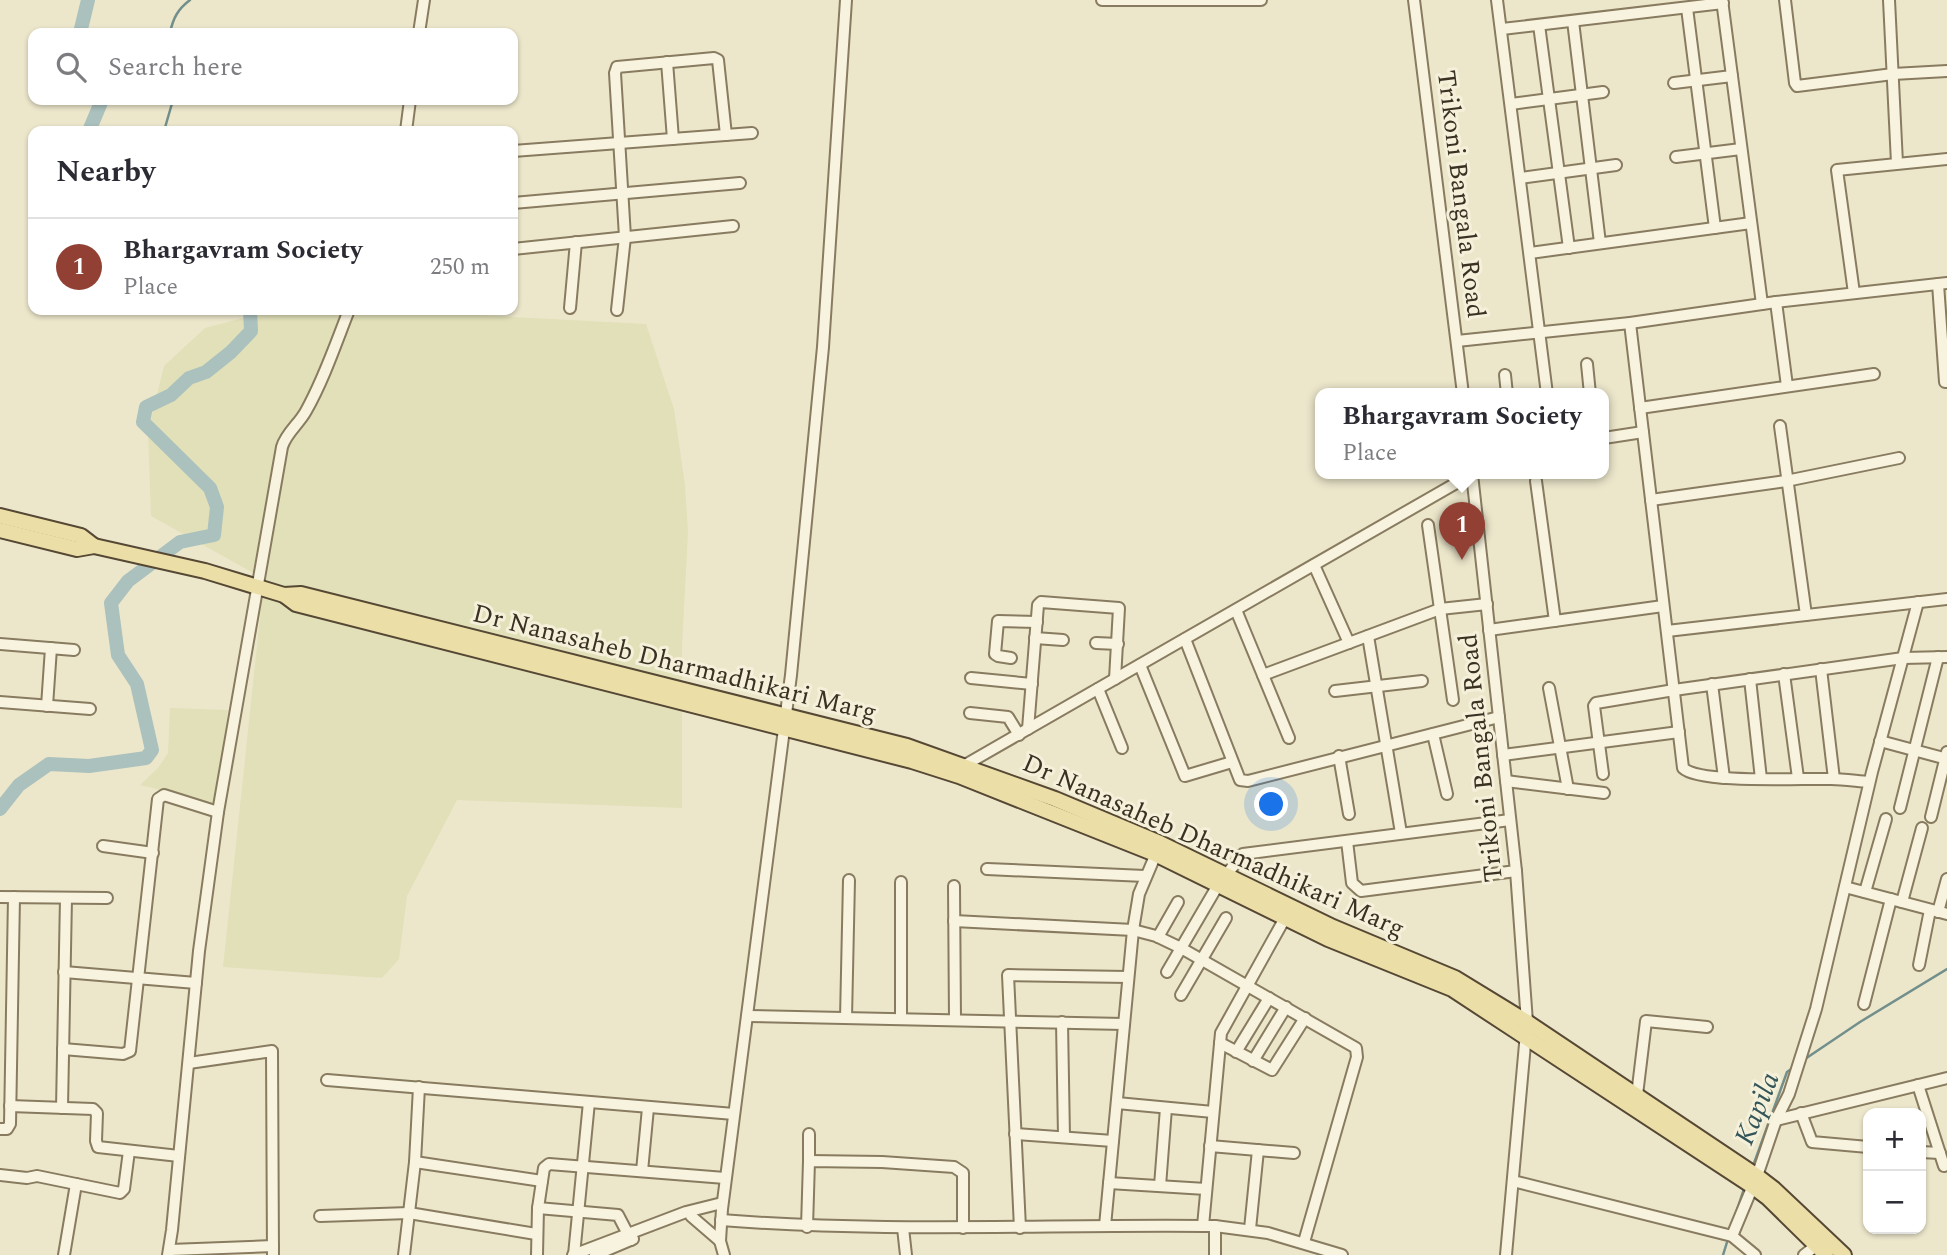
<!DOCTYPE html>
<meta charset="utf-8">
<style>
:root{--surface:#fff;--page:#f7f7f7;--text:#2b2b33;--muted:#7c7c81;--line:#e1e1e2;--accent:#934034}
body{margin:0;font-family:Spectral,serif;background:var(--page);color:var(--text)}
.controls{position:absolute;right:21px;bottom:21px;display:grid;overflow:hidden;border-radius:14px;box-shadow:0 2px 5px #0004}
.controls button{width:63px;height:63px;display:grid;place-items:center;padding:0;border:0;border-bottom:2px solid var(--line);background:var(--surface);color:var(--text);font:35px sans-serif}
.you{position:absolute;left:1272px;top:805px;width:24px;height:24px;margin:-18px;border:5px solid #fff;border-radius:50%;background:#1a73e8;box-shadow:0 0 0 10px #1a73e833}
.badge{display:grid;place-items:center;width:46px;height:46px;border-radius:50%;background:var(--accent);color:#fff;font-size:23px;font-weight:700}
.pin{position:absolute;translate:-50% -58px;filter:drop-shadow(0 2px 4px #0008)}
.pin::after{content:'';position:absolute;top:37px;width:24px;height:21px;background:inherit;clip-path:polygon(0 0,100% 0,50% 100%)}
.popup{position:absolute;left:1315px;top:388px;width:294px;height:91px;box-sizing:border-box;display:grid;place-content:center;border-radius:14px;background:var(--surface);filter:drop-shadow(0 2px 5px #0005);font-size:23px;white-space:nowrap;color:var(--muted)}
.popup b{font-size:26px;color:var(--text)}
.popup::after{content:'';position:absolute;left:50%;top:100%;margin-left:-14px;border:14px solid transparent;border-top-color:var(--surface)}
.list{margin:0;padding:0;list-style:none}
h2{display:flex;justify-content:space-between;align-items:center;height:91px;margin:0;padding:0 28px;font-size:30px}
h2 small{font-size:23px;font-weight:400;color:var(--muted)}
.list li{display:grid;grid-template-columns:46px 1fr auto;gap:21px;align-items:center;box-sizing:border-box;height:98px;padding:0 28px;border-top:2px solid var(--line)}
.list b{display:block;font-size:26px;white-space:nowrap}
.list p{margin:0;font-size:23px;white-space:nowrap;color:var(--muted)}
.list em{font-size:23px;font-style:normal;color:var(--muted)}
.icon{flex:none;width:38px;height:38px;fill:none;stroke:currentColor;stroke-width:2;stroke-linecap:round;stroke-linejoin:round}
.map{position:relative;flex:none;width:1947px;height:1255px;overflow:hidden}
.search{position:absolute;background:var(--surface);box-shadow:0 2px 5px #0004;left:28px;top:28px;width:490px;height:77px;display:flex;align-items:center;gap:18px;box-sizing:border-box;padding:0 24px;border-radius:14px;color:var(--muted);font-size:26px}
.panel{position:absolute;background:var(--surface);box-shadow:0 2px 5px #0004;left:28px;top:126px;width:490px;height:189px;border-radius:14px}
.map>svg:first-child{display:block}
.farmland{fill:#e1e0b9}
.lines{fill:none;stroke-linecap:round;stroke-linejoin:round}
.stream{stroke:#728f8c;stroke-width:2.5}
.river{stroke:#abc1bd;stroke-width:14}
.minor-casing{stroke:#887b60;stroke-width:14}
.major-casing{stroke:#564834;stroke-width:18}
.minor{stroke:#f7f3de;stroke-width:10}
.major{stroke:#ebdfa7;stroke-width:14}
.labels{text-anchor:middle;stroke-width:6;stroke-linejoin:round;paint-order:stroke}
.street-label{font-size:26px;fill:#3a3122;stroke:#f4f0da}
.water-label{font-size:28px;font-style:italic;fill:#335558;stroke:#f4f0da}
</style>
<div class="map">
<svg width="1947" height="1255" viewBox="0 0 1947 1255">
<rect width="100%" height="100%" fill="#ece7cb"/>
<g class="farmland">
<path d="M273 310H382L646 324 674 409 685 485 688 532 682 647V808L457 800 407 896 399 959 382 978 223 967 264 579 151 516 148 431 164 366 205 328Z"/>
<path d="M170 708 228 710 215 803 140 785 158 768 168 753Z"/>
</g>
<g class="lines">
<g class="stream">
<path d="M170 33C173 18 178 9 190 0"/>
<path d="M164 131 173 100"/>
<path d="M1805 1059 1860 1022 1947 969"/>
<path d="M1753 1166 1787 1072 1794 1067"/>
<path d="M1735 1216 1744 1189"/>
<path d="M1723 1255 1728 1239"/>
</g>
<g class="river">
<path d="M80 33 88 0"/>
<path d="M89 131 102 100"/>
<path d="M0 809 19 785 49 764 89 766 146 758 152 750 137 684 118 655 111 603 128 581 180 542 214 535 217 507 210 488 143 422 146 407 171 395 189 378 206 372 231 352 251 331 250 310"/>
</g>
<g class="minor-casing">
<g id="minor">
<path d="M1102 0H1261"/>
<path d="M1414 0 1463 394"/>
<path d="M1497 0 1547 394"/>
<path d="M1722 0 1762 304"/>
<path d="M1785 0 1795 83 1797 86 1893 74 1947 71"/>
<path d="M1889 0 1897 163"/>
<path d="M1687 8 1715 228"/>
<path d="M1573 21 1600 243"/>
<path d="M1539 25 1569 248"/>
<path d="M1502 29 1723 3"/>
<path d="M419 33 424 0"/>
<path d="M667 62 673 139"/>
<path d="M1674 83 1732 76"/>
<path d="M1511 104 1603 92"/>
<path d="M406 131 410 100"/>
<path d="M513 151 752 133"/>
<path d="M1676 157 1741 149"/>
<path d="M1520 178 1616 165"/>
<path d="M513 203 740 183"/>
<path d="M513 249 733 226"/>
<path d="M1530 253 1751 223"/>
<path d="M1938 284 1945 382H1947"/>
<path d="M1854 293 1837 170 1947 159"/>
<path d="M1776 302 1787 386"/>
<path d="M570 308 576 242"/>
<path d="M617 310 625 237 615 73 617 67 714 58 718 60 726 135"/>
<path d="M1630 323 1683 768C1699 784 1803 778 1831 779 1843 779 1856 781 1869 782"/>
<path d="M1457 341 1630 323 1776 302 1947 283"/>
<path d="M1587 364 1590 394"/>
<path d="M1505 375 1507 394"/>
<path d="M1640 408 1874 374"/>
<path d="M1780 426 1806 615"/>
<path d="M1604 438 1643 432"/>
<path d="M1536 481 1555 621"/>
<path d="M1651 500 1786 481 1899 458"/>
<path d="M1428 525 1453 700"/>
<path d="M1314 565 1349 643"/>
<path d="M1236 610 1289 738"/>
<path d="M1489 630 1663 606"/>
<path d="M1667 631 1947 599"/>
<path d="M1368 636 1401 833"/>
<path d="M1035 638 1063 640"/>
<path d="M1185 639 1240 780 1248 781 1499 717"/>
<path d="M1096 643 1118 644"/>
<path d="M0 644 74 650"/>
<path d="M1011 658 998 656 995 654 998 621 1037 622"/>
<path d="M1140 665 1185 776 1232 762"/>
<path d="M1821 669 1834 779"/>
<path d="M1784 674 1798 778"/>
<path d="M1263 675 1440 609 1487 604"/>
<path d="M971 678 1032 684"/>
<path d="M1750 679 1761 779"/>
<path d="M1712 684 1724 778"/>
<path d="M1549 688 1568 789"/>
<path d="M1098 689 1122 748"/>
<path d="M1335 691 1422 681"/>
<path d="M0 702 90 709"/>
<path d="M47 706 51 648"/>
<path d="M970 713 1008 717 1019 735"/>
<path d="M1028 729 1038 605 1041 602 1119 608 1115 679"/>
<path d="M1433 734 1447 794"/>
<path d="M1880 741 1947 759"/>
<path d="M1503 755 1679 732"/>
<path d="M1339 756 1349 814"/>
<path d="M962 770 965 765 1472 474 1516 871 1527 1022 1506 1255"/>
<path d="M1603 774 1594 706 1596 703 1674 690 1903 658 1947 657"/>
<path d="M1506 781 1604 793"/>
<path d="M1900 808 1938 657"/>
<path d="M1931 817 1947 752"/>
<path d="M1347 841 1352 883 1361 891 1516 871"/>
<path d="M103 846 153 853"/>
<path d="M987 869 1145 876"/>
<path d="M901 882V1019"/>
<path d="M954 886 955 1020"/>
<path d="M1845 887 1947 914"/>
<path d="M1865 892 1886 819"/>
<path d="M0 897 107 898"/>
<path d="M1902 902 1922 828"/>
<path d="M1938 912 1947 879"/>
<path d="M954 921 1133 930 1156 936 1181 948 1356 1048 1357 1057 1304 1242"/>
<path d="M1158 937 1178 902"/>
<path d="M1919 965 1930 910"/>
<path d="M64 972 196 983"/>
<path d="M1167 972 1218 885 1243 854 1510 820"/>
<path d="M1181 995 1226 918"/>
<path d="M1864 1004 1891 899"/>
<path d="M747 1016 1124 1024"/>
<path d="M846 1018 849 880"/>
<path d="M1062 1022 1064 1137"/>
<path d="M1220 1043 1272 1070 1305 1018"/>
<path d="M63 1049 123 1054 130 1051 158 799 164 795 218 812"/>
<path d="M1236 1052 1269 998"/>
<path d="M1253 1061 1286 1007"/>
<path d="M189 1063 272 1051 273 1255"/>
<path d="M327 1080 734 1114"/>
<path d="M1918 1085 1944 1166"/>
<path d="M1634 1101 1637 1095 1646 1021 1707 1027"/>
<path d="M1117 1103 1213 1112"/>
<path d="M10 1106 93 1109 97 1113 96 1141 98 1147 179 1156"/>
<path d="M62 1108 66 898"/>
<path d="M1801 1113 1812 1142 1868 1147"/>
<path d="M1776 1120 1947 1078"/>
<path d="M0 1129H7L10 1124 14 897"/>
<path d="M809 1134V1161"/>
<path d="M1015 1134 1113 1141"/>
<path d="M1210 1146 1294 1153"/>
<path d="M1921 1152 1940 1153"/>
<path d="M415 1162 542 1181"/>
<path d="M642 1171 648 1108"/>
<path d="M0 1175 27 1178 37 1176 120 1193 124 1189 129 1151"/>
<path d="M1513 1181 1732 1236 1755 1255"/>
<path d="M1109 1183 1206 1189"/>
<path d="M1160 1186 1166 1108"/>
<path d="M538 1208 618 1215 631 1240"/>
<path d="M320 1216 409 1213 536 1234"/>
<path d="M691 1216 720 1241"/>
<path d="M721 1220C886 1233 1050 1224 1215 1226L1268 1233 1342 1255"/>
<path d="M1105 1226 1133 930 1139 894 1158 849"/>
<path d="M1203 1226 1221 1033 1285 918"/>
<path d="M807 1227 809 1161 882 1162 954 1167 963 1173V1228"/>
<path d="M903 1228 906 1255"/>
<path d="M1020 1228 1008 975 1128 977"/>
<path d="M1250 1229 1258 1150"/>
<path d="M1732 1236 1757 1176 1776 1120 1789 1094 1816 1009 1872 772 1918 602"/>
<path d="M170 1250 273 1246"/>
<path d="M64 1255 76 1184"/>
<path d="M168 1255 172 1230 199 951 218 812 282 447C286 433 299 424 306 411 324 379 336 343 349 310"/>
<path d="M404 1255 415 1162 419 1087"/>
<path d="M537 1255 538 1208 544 1168 549 1164 725 1178"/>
<path d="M573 1255 686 1212 722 1203"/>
<path d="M574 1255 589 1102"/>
<path d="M595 1255 633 1239"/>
<path d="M724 1255 720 1241 722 1209 791 675 823 347 846 0"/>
<path d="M1215 1255V1226"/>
<path d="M1804 1255 1817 1245"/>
</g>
</g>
<g class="major-casing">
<g id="major">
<path d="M0 516 81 536 94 546"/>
<path d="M0 530 77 549 94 546 205 571 284 595 296 604 912 761 959 776 1155 854 1328 939 1452 989 1752 1186 1768 1198 1826 1255"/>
<path d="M284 595 301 594 907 746 1055 799 1160 843 1333 927 1455 978 1527 1022 1757 1176 1774 1189 1844 1255"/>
</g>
</g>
<use href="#minor" class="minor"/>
<use href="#major" class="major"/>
</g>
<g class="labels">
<g class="street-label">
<text transform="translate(1462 194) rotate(83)" y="9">Trikoni Bangala Road</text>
<text transform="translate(675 662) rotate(14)" y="9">Dr Nanasaheb Dharmadhikari Marg</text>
<text transform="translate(1480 758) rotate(-96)" y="9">Trikoni Bangala Road</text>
<text transform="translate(1214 845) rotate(24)" y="9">Dr Nanasaheb Dharmadhikari Marg</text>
</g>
<g class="water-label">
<text transform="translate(1756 1108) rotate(-68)" y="10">Kapila</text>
</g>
</g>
</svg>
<div class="controls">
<button>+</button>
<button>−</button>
</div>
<div class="you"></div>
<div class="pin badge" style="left:1462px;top:560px">1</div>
<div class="popup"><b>Bhargavram Society</b>Place</div>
<div class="search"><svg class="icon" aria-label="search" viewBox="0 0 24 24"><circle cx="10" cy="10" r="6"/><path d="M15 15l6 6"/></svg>Search here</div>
<section class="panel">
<h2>Nearby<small></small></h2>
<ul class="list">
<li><span class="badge">1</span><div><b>Bhargavram Society</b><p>Place</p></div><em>250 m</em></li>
</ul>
</section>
</div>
